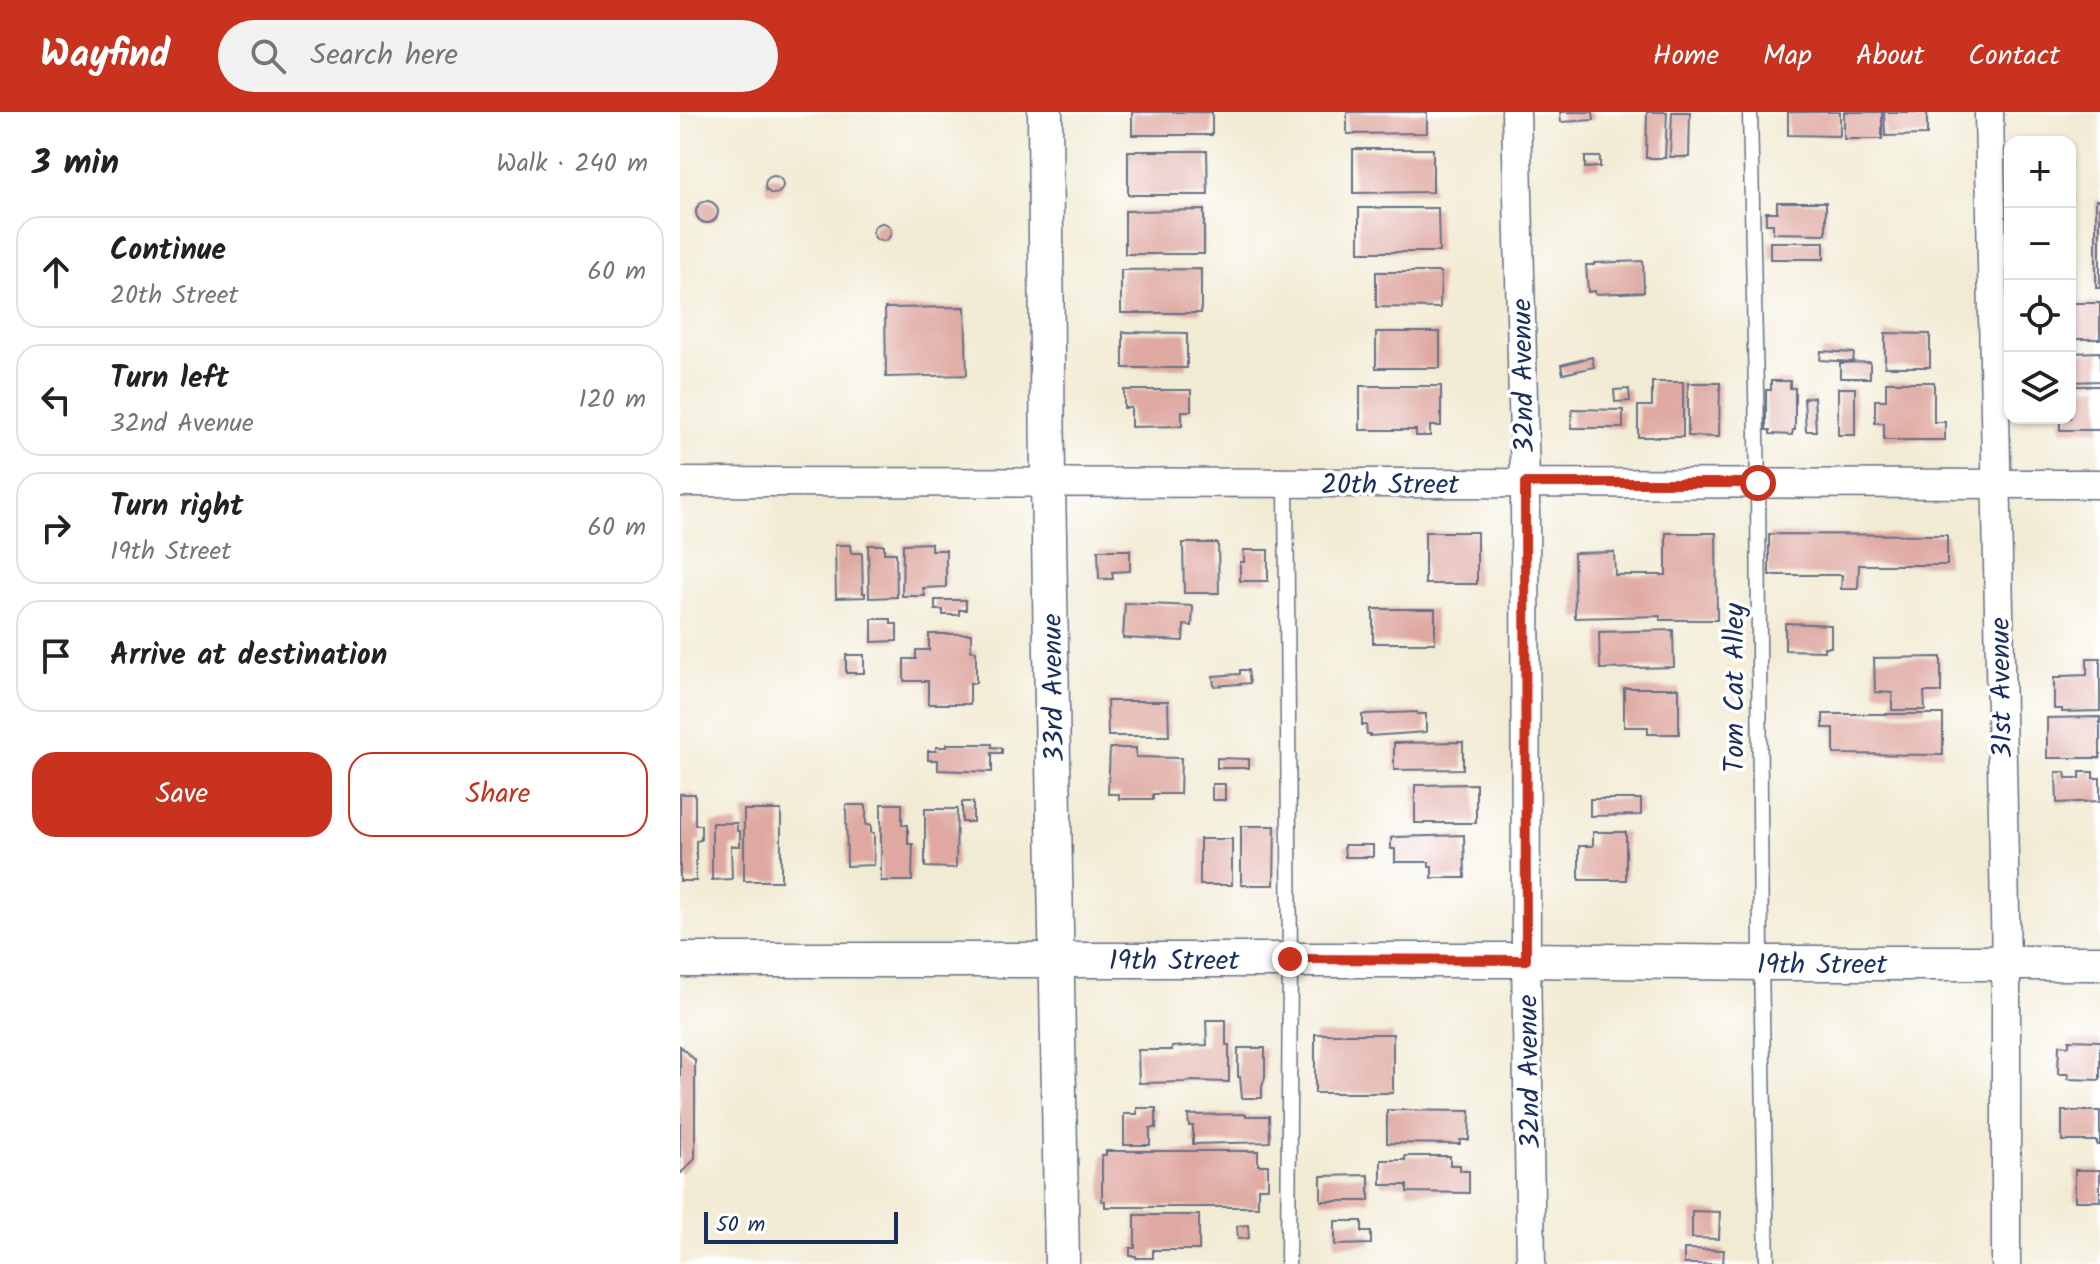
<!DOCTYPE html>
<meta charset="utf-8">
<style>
:root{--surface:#fff;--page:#f2f2f2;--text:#222;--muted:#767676;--line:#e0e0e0;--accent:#c8321e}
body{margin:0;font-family:Kalam,sans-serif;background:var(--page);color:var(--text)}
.controls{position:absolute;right:24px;top:24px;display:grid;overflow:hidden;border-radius:16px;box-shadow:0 2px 6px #0004}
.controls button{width:72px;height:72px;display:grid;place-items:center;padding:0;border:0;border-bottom:2px solid var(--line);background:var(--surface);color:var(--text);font:40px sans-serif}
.scale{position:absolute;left:24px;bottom:20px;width:194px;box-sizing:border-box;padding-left:8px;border:4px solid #1b2f5e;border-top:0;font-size:22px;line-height:28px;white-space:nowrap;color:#1b2f5e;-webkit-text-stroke:6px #fff;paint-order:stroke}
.stop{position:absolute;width:24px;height:24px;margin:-18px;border:6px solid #c8321e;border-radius:50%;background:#fff}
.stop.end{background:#c8321e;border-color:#fff;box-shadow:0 2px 8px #0008}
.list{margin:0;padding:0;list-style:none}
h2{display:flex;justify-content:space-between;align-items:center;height:104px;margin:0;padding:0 32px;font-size:34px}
h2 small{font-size:26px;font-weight:400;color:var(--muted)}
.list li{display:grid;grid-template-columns:52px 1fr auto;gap:24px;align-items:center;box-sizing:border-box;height:112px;margin:0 16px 16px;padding:0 16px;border:2px solid var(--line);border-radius:24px}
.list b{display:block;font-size:30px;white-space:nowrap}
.list p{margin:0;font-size:26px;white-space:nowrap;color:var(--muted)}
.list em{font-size:26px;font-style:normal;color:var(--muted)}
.actions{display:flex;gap:16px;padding:24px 32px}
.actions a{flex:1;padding:18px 0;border:2px solid var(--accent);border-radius:24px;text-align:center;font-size:28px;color:var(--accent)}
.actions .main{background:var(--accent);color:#fff}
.icon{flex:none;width:44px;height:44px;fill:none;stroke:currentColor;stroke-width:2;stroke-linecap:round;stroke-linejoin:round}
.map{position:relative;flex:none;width:1420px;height:1152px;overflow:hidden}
header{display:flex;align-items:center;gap:48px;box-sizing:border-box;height:112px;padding:0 40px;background:var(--accent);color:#fff}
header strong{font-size:38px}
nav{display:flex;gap:44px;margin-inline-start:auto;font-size:28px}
.search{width:560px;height:72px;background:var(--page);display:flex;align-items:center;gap:20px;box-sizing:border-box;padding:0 28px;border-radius:44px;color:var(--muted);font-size:30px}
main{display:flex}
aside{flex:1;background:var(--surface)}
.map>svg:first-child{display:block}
.building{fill:#dfa9a2}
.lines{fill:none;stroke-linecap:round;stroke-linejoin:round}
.service-casing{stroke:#667187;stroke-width:17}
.minor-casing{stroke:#667187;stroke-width:31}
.tertiary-casing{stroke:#667187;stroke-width:37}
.service{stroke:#fff;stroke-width:14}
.minor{stroke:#fff;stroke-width:28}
.tertiary{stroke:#fff;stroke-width:34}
.route{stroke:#c8321e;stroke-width:10}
.labels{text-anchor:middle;stroke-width:7;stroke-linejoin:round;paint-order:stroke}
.street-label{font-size:28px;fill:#1b2f5e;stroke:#fff}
</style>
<header>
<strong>Wayfind</strong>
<div class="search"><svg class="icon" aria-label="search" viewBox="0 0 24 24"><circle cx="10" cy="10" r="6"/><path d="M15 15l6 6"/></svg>Search here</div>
<nav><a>Home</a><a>Map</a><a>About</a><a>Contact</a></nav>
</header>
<main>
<aside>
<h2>3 min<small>Walk · 240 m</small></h2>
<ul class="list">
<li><svg class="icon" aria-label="ahead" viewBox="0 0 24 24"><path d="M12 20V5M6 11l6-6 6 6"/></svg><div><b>Continue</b><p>20th Street</p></div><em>60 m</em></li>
<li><svg class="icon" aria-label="left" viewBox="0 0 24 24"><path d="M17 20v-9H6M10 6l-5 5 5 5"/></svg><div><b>Turn left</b><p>32nd Avenue</p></div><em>120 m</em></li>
<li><svg class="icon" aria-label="right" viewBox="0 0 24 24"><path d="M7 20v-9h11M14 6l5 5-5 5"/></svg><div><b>Turn right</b><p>19th Street</p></div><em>60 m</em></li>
<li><svg class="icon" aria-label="arrive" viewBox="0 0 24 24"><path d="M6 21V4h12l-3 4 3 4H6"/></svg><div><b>Arrive at destination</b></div></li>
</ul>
<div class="actions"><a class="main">Save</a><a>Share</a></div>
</aside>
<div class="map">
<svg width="1420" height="1152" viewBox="0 0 1420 1152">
<rect width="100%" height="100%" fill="#fff"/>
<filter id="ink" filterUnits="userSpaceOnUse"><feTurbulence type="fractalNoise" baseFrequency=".0125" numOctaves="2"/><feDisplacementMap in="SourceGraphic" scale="16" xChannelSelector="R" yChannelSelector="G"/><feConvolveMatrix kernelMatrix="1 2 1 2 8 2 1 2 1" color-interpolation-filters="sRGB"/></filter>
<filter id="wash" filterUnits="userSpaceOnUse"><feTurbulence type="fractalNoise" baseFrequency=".006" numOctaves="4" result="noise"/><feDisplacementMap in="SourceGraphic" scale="32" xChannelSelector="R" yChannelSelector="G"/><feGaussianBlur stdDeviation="1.8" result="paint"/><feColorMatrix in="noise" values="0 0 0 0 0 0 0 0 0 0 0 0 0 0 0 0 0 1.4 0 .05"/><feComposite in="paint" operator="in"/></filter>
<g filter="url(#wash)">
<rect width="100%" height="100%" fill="#f2ebd4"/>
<g id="blocks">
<g class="building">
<rect x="452" y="0" width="80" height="23"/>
<path d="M667 0H747V21L667 22Z"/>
<path d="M880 0H913L914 8 881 10Z"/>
<path d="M967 0H987L985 46H966Z"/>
<path d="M992 0H1010L1009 45H990Z"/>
<path d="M1108 0H1160V24L1108 23Z"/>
<rect x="1164" y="0" width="38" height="27"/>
<path d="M1204 0H1247V23L1205 24Z"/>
<path d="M673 37H753V80L673 81Z"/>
<path d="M448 39H527L528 83H448Z"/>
<path d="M905 45H920V55L905 56Z"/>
<circle cx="94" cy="73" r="9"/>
<rect x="1416" y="88" width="4" height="88"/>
<circle cx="27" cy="100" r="11"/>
<path d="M1097 90H1146V122L1093 121V112H1086V100H1097Z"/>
<path d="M679 96H758L759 140H679Z"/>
<path d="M524 98V142H445V99Z"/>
<circle cx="202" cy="120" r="9"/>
<rect x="1090" y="130" width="54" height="17"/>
<path d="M963 149 964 180 915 182V179L908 180 906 153H914V151Z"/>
<path d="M521 157V201H441V158Z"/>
<path d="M696 160H761L760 196 696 195Z"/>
<rect x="1390" y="191" width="30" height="36"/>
<path d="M285 195 287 263 206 265 205 196Z"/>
<path d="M443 220 507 221V256H443Z"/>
<rect x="696" y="220" width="64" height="36"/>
<path d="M1205 221 1250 222V255H1205Z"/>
<path d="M1141 239 1174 241 1173 250 1140 248Z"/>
<path d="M1420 240V269L1390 270V241Z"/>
<path d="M912 245 914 255 883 262 881 253Z"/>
<path d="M1190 250V266H1160V251Z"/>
<path d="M1091 269H1110V276H1115V318H1113L1112 323 1090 322V318H1086V278H1091Z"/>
<path d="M972 270H1003V325H958V294H972Z"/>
<path d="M1206 270H1254V310H1265V328H1204V311H1195V288H1206Z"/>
<path d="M1008 271H1040L1039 325 1008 324Z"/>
<path d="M680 274H761V314H750V324H736V318H680Z"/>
<path d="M1390 274H1420V318H1380V306H1390Z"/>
<rect x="1158" y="276" width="17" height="47"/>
<path d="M949 277 950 289 935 290 934 278Z"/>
<path d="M444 278H511V299H502V314L451 315V296H444Z"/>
<path d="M1134 285 1136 319H1126L1124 286Z"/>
<path d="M892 297 943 298V316H891Z"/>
<rect x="745" y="420" width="52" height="52"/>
<path d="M986 421H1036L1037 508H980V504L895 506 894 441 934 440 935 463H986Z"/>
<path d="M1089 422 1267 423V453H1179L1178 477H1161L1162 463H1089Z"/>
<path d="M251 431V438H266V475L243 476 245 484H222L223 432Z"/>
<path d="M503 431H538L539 481H504Z"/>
<path d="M155 433H170L171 441H182L183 481H185V485L156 486Z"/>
<path d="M188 433H204V441H216L217 485 189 486Z"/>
<path d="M418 438H450V459L432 460 433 467H419Z"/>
<path d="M564 438H588V469H560V450H564Z"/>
<path d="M255 488H286V498H279V503H263V498H255Z"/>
<path d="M445 491 513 494 512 514 504 513 503 529 443 526Z"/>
<rect x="693" y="497" width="62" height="34"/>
<path d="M192 507H211V512H217V529L192 530Z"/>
<path d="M1105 511 1151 513V535H1144V539L1105 538Z"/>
<path d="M993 518 994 555 920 557 919 520Z"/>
<path d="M249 522H291V539H296V571H290V592H248V569H224V547H236V538H249Z"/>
<rect x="166" y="543" width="18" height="18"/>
<path d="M1261 545V580H1244L1245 598H1212V581L1195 580 1194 546Z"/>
<path d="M1407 546H1420V599L1382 600V597H1374V566H1381V564L1407 563Z"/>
<path d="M560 558H568L570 571 534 574 533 564 560 562Z"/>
<path d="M944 576H999V622H968V615H944Z"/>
<path d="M427 589H488L489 624H428Z"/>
<path d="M737 600V602H746V620L690 624V622H687L686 613H682V603L686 602Z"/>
<path d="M1143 602H1263V643L1154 642V616H1143Z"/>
<path d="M1420 605V646H1367V606Z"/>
<path d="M783 630V657L714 658V631Z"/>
<path d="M267 632H312V635L322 636V641H312V660L258 658V648H248V639H256V635H267Z"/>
<path d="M430 636H456V645L501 646 500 682H473V687H439V682H428Z"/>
<path d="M537 646 569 647V656H537Z"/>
<path d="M1376 660H1385L1386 666H1400V660H1413V666H1420V689L1377 691Z"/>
<rect x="532" y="672" width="13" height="16"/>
<path d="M796 672V711H735V673Z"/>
<path d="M0 682H15V713H21V728L16 729V769H0Z"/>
<path d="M910 687H961V703L910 704Z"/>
<rect x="282" y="690" width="11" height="20"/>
<path d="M201 692H222V713H228V732H233L232 769H201Z"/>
<path d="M166 693H186V713H191V721H194V753L167 754Z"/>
<path d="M245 697H277L276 756 245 755Z"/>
<rect x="64" y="698" width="37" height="71"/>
<path d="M32 711H57V719H60V734H51L52 767 32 768Z"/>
<path d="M561 714H595L594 773H561Z"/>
<path d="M913 720H946V768H899V734H913Z"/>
<path d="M784 723 785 766H752V755H749V750H715V737H711V726L715 725Z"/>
<rect x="520" y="727" width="32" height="46"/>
<path d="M664 733H693V745H665Z"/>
<path d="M526 908H546V933H549V970L507 969V970L459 971 458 938H492V935L527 933Z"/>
<rect x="635" y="922" width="78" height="59"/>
<path d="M1389 928 1420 929V968L1388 967 1389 962H1378L1379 933 1389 934Z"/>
<path d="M0 934 15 948V1047L0 1062Z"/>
<path d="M558 936H585V965L582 975V986H562L560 965H558Z"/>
<path d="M457 996H476V1016H470V1033H444V1002H457Z"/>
<path d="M707 998 790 999 789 1028H780V1032L707 1031Z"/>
<path d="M1382 999H1420V1033H1417V1029H1382Z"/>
<path d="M566 1002V1004H589L590 1030 513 1032V1014H509L508 1003Z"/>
<path d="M426 1039H578V1053H588V1076H578V1095H425V1089H422V1043H426Z"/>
<path d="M725 1044H770V1053H780V1059H789V1081L727 1080V1073H701V1048H725Z"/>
<rect x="1395" y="1058" width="25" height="31"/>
<path d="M689 1063V1089H641V1064Z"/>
<path d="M1012 1099 1040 1100 1039 1127 1012 1126Z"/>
<path d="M455 1103H519V1138H473V1146H456V1144H450V1136H455Z"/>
<path d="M655 1109H682V1120H691V1132L655 1133Z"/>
<path d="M568 1113 569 1126 558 1127 557 1114Z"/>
<path d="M1004 1137 1044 1138 1043 1152H1004Z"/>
</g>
</g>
</g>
<g filter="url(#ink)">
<use href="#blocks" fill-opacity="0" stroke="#667187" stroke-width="2"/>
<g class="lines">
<g class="service-casing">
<g id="service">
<path d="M1070 0 1078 371 1081 851 1087 1152"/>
<path d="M606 371 610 847 608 1152"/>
</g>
</g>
<g class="minor-casing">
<g id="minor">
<path d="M836 0 845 371 846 848 851 1152"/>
<path d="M1309 0 1326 851V1152"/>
<path d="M0 370 1420 372"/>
</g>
</g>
<g class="tertiary-casing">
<g id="tertiary">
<path d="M365 0 368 370 382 1152"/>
<path d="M0 848H846L1081 851H1420"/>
</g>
</g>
<use href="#service" class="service"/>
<use href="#minor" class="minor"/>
<use href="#tertiary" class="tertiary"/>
</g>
</g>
<g class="lines" filter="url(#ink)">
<path class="route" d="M610 847 846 848 845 371H1078"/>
</g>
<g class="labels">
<g class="street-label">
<text transform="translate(842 264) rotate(-91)" y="10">32nd Avenue</text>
<text x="710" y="381">20th Street</text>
<text transform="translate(372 576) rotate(-91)" y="10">33rd Avenue</text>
<text transform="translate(1053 576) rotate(-90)" y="10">Tom Cat Alley</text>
<text transform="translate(1320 576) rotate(-91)" y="10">31st Avenue</text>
<text x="494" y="857">19th Street</text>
<text x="1142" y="861">19th Street</text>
<text transform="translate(848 960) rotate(-91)" y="10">32nd Avenue</text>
</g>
</g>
</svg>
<div class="controls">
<button>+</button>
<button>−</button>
<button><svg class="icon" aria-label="locate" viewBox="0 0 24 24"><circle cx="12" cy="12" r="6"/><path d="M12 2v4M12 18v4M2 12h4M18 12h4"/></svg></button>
<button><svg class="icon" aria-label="layers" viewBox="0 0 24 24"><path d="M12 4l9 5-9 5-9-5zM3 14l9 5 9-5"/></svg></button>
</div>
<div class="scale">50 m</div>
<div class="stop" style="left:1078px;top:371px"></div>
<div class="stop end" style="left:610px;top:847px"></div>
</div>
</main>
